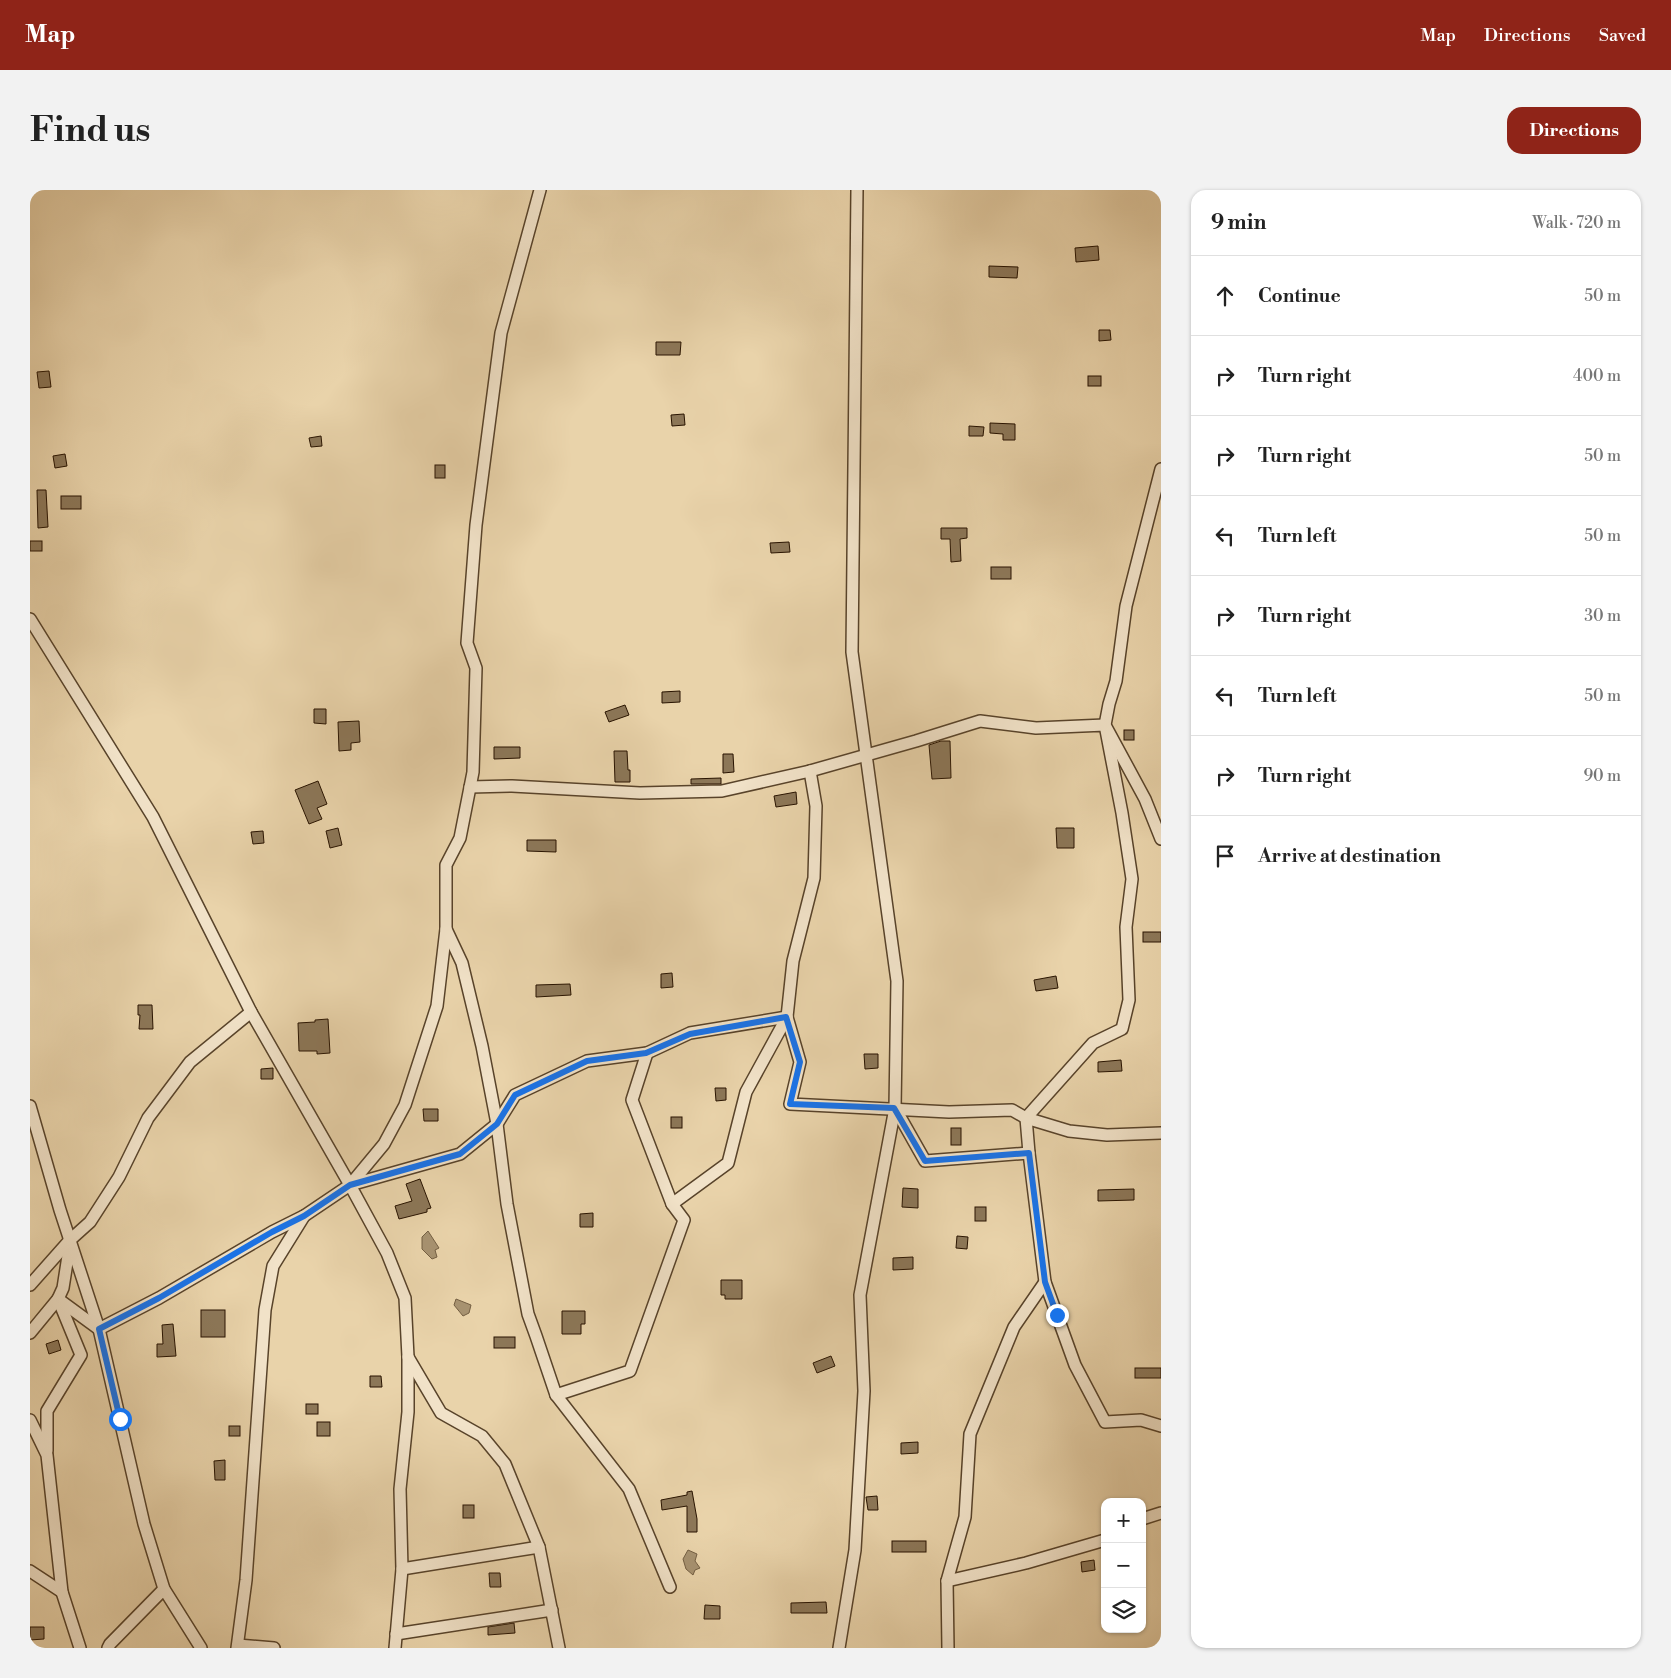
<!DOCTYPE html>
<meta charset="utf-8">
<style>
:root{--surface:#fff;--page:#f2f2f2;--text:#222;--muted:#767676;--line:#e0e0e0;--accent:#8f2418}
body{margin:0;font-family:"Libre Bodoni",serif;background:var(--page);color:var(--text)}
.controls{position:absolute;right:15px;bottom:15px;display:grid;overflow:hidden;border-radius:10px;box-shadow:0 1px 4px #0004}
.controls button{width:45px;height:45px;display:grid;place-items:center;padding:0;border:0;border-bottom:1px solid var(--line);background:var(--surface);color:var(--text);font:25px sans-serif}
.stop{position:absolute;width:15px;height:15px;margin:-11px;border:4px solid #1a73e8;border-radius:50%;background:#fff}
.stop.end{background:#1a73e8;border-color:#fff;box-shadow:0 1px 5px #0008}
.list{margin:0;padding:0;list-style:none}
h2{display:flex;justify-content:space-between;align-items:center;height:65px;margin:0;padding:0 20px;font-size:21px}
h2 small{font-size:16px;font-weight:400;color:var(--muted)}
.list li{display:grid;grid-template-columns:32px 1fr auto;gap:15px;align-items:center;box-sizing:border-box;height:80px;padding:0 20px;border-top:1px solid var(--line)}
.list b{display:block;font-size:19px;white-space:nowrap}
.list em{font-size:16px;font-style:normal;color:var(--muted)}
.icon{flex:none;width:28px;height:28px;fill:none;stroke:currentColor;stroke-width:2;stroke-linecap:round;stroke-linejoin:round}
.map{position:relative;flex:none;width:1131px;height:1458px;overflow:hidden;border-radius:15px}
header{display:flex;align-items:center;gap:30px;box-sizing:border-box;height:70px;padding:0 25px;background:var(--accent);color:#fff}
header strong{font-size:24px}
nav{display:flex;gap:28px;margin-inline-start:auto;font-size:18px}
.intro{display:flex;align-items:center;justify-content:space-between;box-sizing:border-box;height:120px;padding:0 30px}
h1{margin:0;font-size:35px}
.button{padding:12px 22px;border-radius:15px;background:var(--accent);color:#fff;font-size:18px;font-weight:700}
main{display:flex;gap:30px;padding:0 30px}
aside{flex:1;background:var(--surface);border-radius:15px;box-shadow:0 1px 4px #0004}
.map>svg:first-child{display:block}
.water{fill:#a79270;stroke:#745f43}
.building{fill:#8c7758;stroke:#281300}
.lines{fill:none;stroke-linecap:round;stroke-linejoin:round}
.street-casing{stroke:#58432a;stroke-width:14}
.street{stroke:#f1e2c8;stroke-width:11}
.route{stroke:#1a73e8;stroke-width:6}
</style>
<header>
<strong>Map</strong>
<nav><a>Map</a><a>Directions</a><a>Saved</a></nav>
</header>
<div class="intro"><h1>Find us</h1><a class="button">Directions</a></div>
<main>
<div class="map">
<svg width="1131" height="1458" viewBox="0 0 1131 1458">
<rect width="100%" height="100%" fill="#e9d3aa"/>
<filter id="stains"><feTurbulence type="fractalNoise" baseFrequency=".004" numOctaves="4"/><feColorMatrix values="0 0 0 0 .2 0 0 0 0 .09 0 0 0 0 .02 0 0 0 .5 -.17"/></filter>
<radialGradient id="worn" r=".72"><stop offset=".6" stop-color="#630" stop-opacity="0"/><stop offset="1" stop-color="#630" stop-opacity=".3"/></radialGradient>
<g class="water">
<path d="M398 1041 409 1058 405 1060 407 1067 402 1069 392 1059V1047Z"/>
<path d="M426 1109 441 1115 439 1123 433 1126 424 1115Z"/>
<path d="M658 1360 667 1364 665 1371 670 1378 665 1380 663 1385 656 1379 653 1369Z"/>
</g>
<g class="building">
<path d="M1068 56 1069 70 1046 72 1045 58Z"/>
<path d="M959 76 988 77 987 88 959 87Z"/>
<path d="M1069 140H1080L1081 150 1069 151Z"/>
<path d="M626 152H651L650 165H626Z"/>
<path d="M19 181 21 197 9 198 7 182Z"/>
<rect x="1058" y="186" width="13" height="10"/>
<path d="M654 224 655 235 642 236 641 225Z"/>
<path d="M960 233 985 234V250H973V244L960 243Z"/>
<path d="M939 236 954 237 953 246H939Z"/>
<path d="M291 246 292 256 281 257 279 248Z"/>
<path d="M35 264 37 276 25 278 23 266Z"/>
<rect x="405" y="275" width="10" height="13"/>
<path d="M7 300H16L18 337 8 338Z"/>
<rect x="31" y="306" width="20" height="13"/>
<path d="M911 338H937V348L930 349 931 371 921 372 920 349H911Z"/>
<rect x="0" y="351" width="12" height="10"/>
<path d="M759 352 760 362 741 363 740 353Z"/>
<rect x="961" y="377" width="20" height="12"/>
<path d="M650 501V512L632 513V502Z"/>
<path d="M595 515 599 525 579 532 575 522Z"/>
<path d="M284 519H296V534L284 533Z"/>
<path d="M329 531 330 552 321 553V560L309 561 308 532Z"/>
<rect x="1094" y="540" width="10" height="10"/>
<path d="M911 551H920L921 588 902 589 899 555Z"/>
<path d="M464 557H490V568L464 569Z"/>
<path d="M584 561H597L598 580H600V592H585Z"/>
<path d="M693 564H703L704 582 693 583Z"/>
<path d="M691 588V594H661V589Z"/>
<path d="M288 591 297 614 287 618 292 629 279 634 265 600Z"/>
<path d="M766 602 767 614 746 617 744 606Z"/>
<path d="M308 638 312 655 300 658 296 641Z"/>
<path d="M1026 638H1044V658H1027Z"/>
<path d="M233 641 234 653 223 654 221 642Z"/>
<path d="M497 650H526V662L497 661Z"/>
<rect x="1113" y="742" width="18" height="10"/>
<path d="M642 783 643 797 631 798V784Z"/>
<path d="M1026 786 1028 798 1006 801 1004 790Z"/>
<path d="M540 794 541 805 506 807V795Z"/>
<path d="M108 815H122L123 839H109L110 825H108Z"/>
<path d="M298 829 300 863 287 864V861H269L268 833 285 832V830Z"/>
<path d="M834 864H848V878L835 879Z"/>
<path d="M1091 870 1092 881 1068 882V872Z"/>
<path d="M243 878V889H231V879Z"/>
<path d="M685 898H696V910L686 911Z"/>
<path d="M393 919H408V931H394Z"/>
<rect x="641" y="927" width="11" height="11"/>
<rect x="921" y="938" width="10" height="17"/>
<path d="M390 989 401 1018 397 1019V1022L369 1029 365 1016 382 1011 376 994Z"/>
<path d="M873 998 888 999V1018L872 1017Z"/>
<path d="M1104 999V1010L1068 1011V1000Z"/>
<rect x="945" y="1017" width="11" height="14"/>
<path d="M563 1023V1037H550V1024Z"/>
<path d="M927 1046 938 1047 937 1059 926 1058Z"/>
<path d="M883 1067V1079L863 1080V1068Z"/>
<path d="M691 1090H712V1109H695V1105H691Z"/>
<rect x="171" y="1120" width="24" height="27"/>
<path d="M532 1121H555V1134H551V1144H532Z"/>
<path d="M143 1134 146 1166 127 1167V1154H133L132 1135Z"/>
<rect x="464" y="1147" width="21" height="11"/>
<path d="M28 1150 31 1160 19 1164 16 1154Z"/>
<path d="M801 1166 805 1176 787 1183 783 1173Z"/>
<rect x="1105" y="1178" width="26" height="10"/>
<path d="M340 1186H351L352 1197H340Z"/>
<rect x="276" y="1214" width="12" height="10"/>
<rect x="287" y="1232" width="13" height="14"/>
<rect x="199" y="1236" width="11" height="10"/>
<path d="M888 1252V1263L871 1264V1253Z"/>
<path d="M195 1270V1290H185L184 1271Z"/>
<path d="M662 1301 667 1329V1342H657V1316L632 1320 631 1310 657 1305V1302Z"/>
<path d="M847 1306 848 1320H838L836 1307Z"/>
<rect x="433" y="1315" width="11" height="13"/>
<rect x="862" y="1351" width="34" height="11"/>
<path d="M1064 1370 1065 1380 1052 1382 1051 1372Z"/>
<path d="M459 1383H470L471 1397H460Z"/>
<path d="M796 1412 797 1423H761V1413Z"/>
<path d="M675 1415 690 1416V1429H674Z"/>
<path d="M484 1433 485 1443 458 1445V1437Z"/>
<path d="M0 1437H14V1449L0 1450Z"/>
</g>
<g class="lines">
<g class="street-casing">
<g id="street">
<path d="M1131 279 1096 416 1086 491 1079 514 1075 535 1115 609 1131 649"/>
<path d="M0 429 123 627 221 822 320 995 357 1063 375 1108 378 1167V1222L370 1299 372 1379 365 1458"/>
<path d="M440 597 482 596 610 603 692 601 780 581 886 551 950 531 1006 538 1075 535 1092 623 1102 689 1096 737 1099 810 1092 839 1063 853 996 928 999 963"/>
<path d="M416 739 432 773 452 856 467 934 477 1014 498 1124 506 1146 526 1205 599 1299 640 1397"/>
<path d="M757 827 770 872 760 914 919 922 982 920 996 928 1039 941 1077 945 1131 943"/>
<path d="M617 863 602 910 642 1014"/>
<path d="M0 916 30 1020 69 1139 114 1334 134 1399 171 1458"/>
<path d="M865 918 895 971 999 963 1015 1092 1045 1175 1075 1232 1111 1230 1131 1236"/>
<path d="M320 995 430 964 467 934 485 905 557 871 617 863 660 843 757 827"/>
<path d="M0 1095 40 1050 60 1032 89 987 118 928 160 872 221 822"/>
<path d="M0 1143 28 1109 69 1139 129 1108 242 1042 274 1026"/>
<path d="M378 1167 411 1223 452 1246 475 1274 509 1357 529 1458"/>
<path d="M526 1205 600 1181 654 1030 642 1014 698 973 716 902 757 827 763 771 784 688 786 616 780 581"/>
<path d="M0 1230 17 1265 32 1402 50 1458"/>
<path d="M17 1261V1221L51 1165 28 1109 33 1098 40 1053"/>
<path d="M1112 1329 1131 1323"/>
<path d="M372 1379 509 1357"/>
<path d="M0 1381 32 1402"/>
<path d="M917 1391 996 1373 1075 1350"/>
<path d="M366 1444 522 1420"/>
<path d="M208 1455 244 1458"/>
<path d="M78 1458 80 1454 134 1399"/>
<path d="M207 1458 216 1390 235 1120 243 1076 274 1026 320 995 354 954 375 915 407 816 416 739V675L430 648 443 582 446 478 437 453 446 335 471 143 510 0"/>
<path d="M809 1458 825 1360 834 1201 830 1105 865 918 867 791 822 462 827 0"/>
<path d="M918 1458 917 1391 935 1327 940 1244 984 1137 1015 1092"/>
</g>
</g>
<use href="#street" class="street"/>
</g>
<g class="lines">
<path class="route" d="M90 1229 69 1139 129 1108 242 1042 274 1026 320 995 430 964 467 934 485 905 557 871 616 863 660 844 756 827 770 872 760 914 864 918 895 971 999 963 1015 1092 1027 1125"/>
</g>
<rect width="100%" height="100%" filter="url(#stains)"/>
<rect width="100%" height="100%" fill="url(#worn)"/>
</svg>
<div class="controls">
<button>+</button>
<button>−</button>
<button><svg class="icon" aria-label="layers" viewBox="0 0 24 24"><path d="M12 4l9 5-9 5-9-5zM3 14l9 5 9-5"/></svg></button>
</div>
<div class="stop" style="left:90px;top:1229px"></div>
<div class="stop end" style="left:1027px;top:1125px"></div>
</div>
<aside>
<h2>9 min<small>Walk · 720 m</small></h2>
<ul class="list">
<li><svg class="icon" aria-label="ahead" viewBox="0 0 24 24"><path d="M12 20V5M6 11l6-6 6 6"/></svg><div><b>Continue</b></div><em>50 m</em></li>
<li><svg class="icon" aria-label="right" viewBox="0 0 24 24"><path d="M7 20v-9h11M14 6l5 5-5 5"/></svg><div><b>Turn right</b></div><em>400 m</em></li>
<li><svg class="icon" aria-label="right" viewBox="0 0 24 24"><path d="M7 20v-9h11M14 6l5 5-5 5"/></svg><div><b>Turn right</b></div><em>50 m</em></li>
<li><svg class="icon" aria-label="left" viewBox="0 0 24 24"><path d="M17 20v-9H6M10 6l-5 5 5 5"/></svg><div><b>Turn left</b></div><em>50 m</em></li>
<li><svg class="icon" aria-label="right" viewBox="0 0 24 24"><path d="M7 20v-9h11M14 6l5 5-5 5"/></svg><div><b>Turn right</b></div><em>30 m</em></li>
<li><svg class="icon" aria-label="left" viewBox="0 0 24 24"><path d="M17 20v-9H6M10 6l-5 5 5 5"/></svg><div><b>Turn left</b></div><em>50 m</em></li>
<li><svg class="icon" aria-label="right" viewBox="0 0 24 24"><path d="M7 20v-9h11M14 6l5 5-5 5"/></svg><div><b>Turn right</b></div><em>90 m</em></li>
<li><svg class="icon" aria-label="arrive" viewBox="0 0 24 24"><path d="M6 21V4h12l-3 4 3 4H6"/></svg><div><b>Arrive at destination</b></div></li>
</ul>
</aside>
</main>
